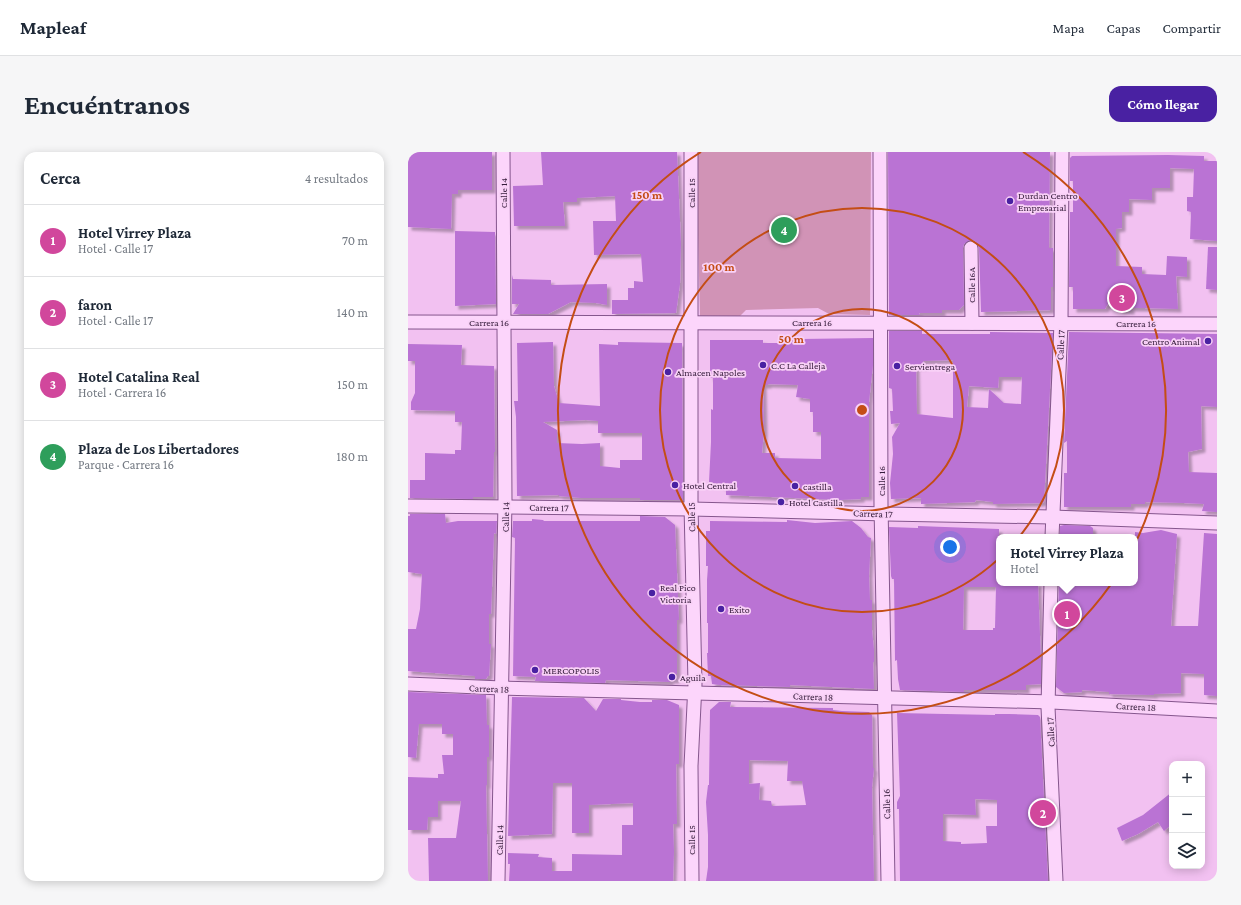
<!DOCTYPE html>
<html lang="es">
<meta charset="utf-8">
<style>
:root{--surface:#fff;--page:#f6f6f7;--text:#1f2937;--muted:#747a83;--line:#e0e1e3;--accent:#4921a2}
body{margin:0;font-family:"Crimson Pro",serif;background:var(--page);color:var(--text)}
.controls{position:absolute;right:12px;bottom:12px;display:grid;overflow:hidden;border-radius:8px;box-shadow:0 2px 10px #0003}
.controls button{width:36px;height:36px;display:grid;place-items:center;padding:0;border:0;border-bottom:1px solid var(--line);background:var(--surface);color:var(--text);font:20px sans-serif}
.you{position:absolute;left:542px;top:395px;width:14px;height:14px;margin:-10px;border:3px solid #fff;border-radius:50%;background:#1a73e8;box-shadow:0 0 0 6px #1a73e833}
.badge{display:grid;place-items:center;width:26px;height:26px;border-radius:50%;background:var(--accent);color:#fff;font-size:13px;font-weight:700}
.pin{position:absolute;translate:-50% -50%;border:2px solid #fff;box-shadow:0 1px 4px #0006}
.popup{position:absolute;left:588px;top:382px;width:142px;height:52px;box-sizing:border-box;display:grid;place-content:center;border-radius:8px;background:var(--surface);filter:drop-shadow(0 1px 3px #0005);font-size:13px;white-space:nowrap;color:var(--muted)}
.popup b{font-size:15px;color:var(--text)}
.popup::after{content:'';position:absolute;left:50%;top:100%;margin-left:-8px;border:8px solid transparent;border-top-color:var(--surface)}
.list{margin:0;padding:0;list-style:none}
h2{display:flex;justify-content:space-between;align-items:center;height:52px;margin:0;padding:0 16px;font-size:17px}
h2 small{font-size:13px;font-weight:400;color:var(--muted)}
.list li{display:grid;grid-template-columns:26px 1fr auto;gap:12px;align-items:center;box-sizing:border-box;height:72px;padding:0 16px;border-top:1px solid var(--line)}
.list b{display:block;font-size:15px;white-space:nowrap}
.list p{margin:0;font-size:13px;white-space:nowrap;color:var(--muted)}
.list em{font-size:13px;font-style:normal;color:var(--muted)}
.icon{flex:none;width:22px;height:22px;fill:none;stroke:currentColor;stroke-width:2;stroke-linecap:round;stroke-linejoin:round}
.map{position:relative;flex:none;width:809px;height:729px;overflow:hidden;border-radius:12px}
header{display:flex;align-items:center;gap:24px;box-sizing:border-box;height:56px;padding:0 20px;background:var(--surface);border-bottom:1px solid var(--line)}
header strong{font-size:19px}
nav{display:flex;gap:22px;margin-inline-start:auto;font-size:14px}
.intro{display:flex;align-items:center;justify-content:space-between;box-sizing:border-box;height:96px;padding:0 24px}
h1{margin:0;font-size:28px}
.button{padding:10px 18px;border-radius:12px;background:var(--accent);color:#fff;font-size:14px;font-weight:700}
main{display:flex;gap:24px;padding:0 24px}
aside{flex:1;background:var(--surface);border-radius:12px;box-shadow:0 2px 10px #0003}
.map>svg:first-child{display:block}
.green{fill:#d193b6}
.building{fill:#ba73d4;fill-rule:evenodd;filter:url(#shadow)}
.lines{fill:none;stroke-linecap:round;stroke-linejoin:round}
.street-casing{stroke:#85568d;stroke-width:15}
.street{stroke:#fcd5fb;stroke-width:13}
.ring{fill:none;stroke:#c44d15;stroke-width:2}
.poi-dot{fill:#4921a2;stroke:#f9d1f7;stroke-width:1.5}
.labels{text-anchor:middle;stroke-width:3.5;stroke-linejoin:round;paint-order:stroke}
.street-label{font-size:10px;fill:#351c3b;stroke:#f9d1f7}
.poi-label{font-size:10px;fill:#351c3b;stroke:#f9d1f7;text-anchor:start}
.centre{fill:#c44d15;stroke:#f9d1f7;stroke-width:2}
.ring-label{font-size:12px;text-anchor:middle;font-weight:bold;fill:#c44d15;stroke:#f9d1f7;stroke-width:3.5;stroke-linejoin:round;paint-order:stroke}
</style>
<header>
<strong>Mapleaf</strong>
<nav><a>Mapa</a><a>Capas</a><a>Compartir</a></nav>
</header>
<div class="intro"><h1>Encuéntranos</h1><a class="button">Cómo llegar</a></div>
<main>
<aside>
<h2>Cerca<small>4 resultados</small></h2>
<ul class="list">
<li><span class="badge" style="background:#d1479c">1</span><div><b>Hotel Virrey Plaza</b><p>Hotel · Calle 17</p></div><em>70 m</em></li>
<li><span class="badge" style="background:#d1479c">2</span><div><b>faron</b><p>Hotel · Calle 17</p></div><em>140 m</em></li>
<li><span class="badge" style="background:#d1479c">3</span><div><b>Hotel Catalina Real</b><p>Hotel · Carrera 16</p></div><em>150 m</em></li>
<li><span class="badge" style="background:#2e9e5b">4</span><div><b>Plaza de Los Libertadores</b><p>Parque · Carrera 16</p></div><em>180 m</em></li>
</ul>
</aside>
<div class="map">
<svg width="809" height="729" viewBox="0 0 809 729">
<defs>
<filter id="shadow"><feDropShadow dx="3.5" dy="3.5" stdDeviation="1" flood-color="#0004"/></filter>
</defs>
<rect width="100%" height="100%" fill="#f2c1f1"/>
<path class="green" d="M288 0H463L462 163 421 162 410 156 338 158 332 164H292Z"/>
<g class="building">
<path d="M0 0H84V38H50V42H44L43 77 0 75Z"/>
<path d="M133 0H269L273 92 272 132 268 161 204 162V148H220V136H226V129L235 130 233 102 186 103 185 69H208L207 44 169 46V50H155L157 74H106L105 34 135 33Z"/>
<path d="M480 0H642L641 96H645V135H643V158L573 160 571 96 567 89 563 88 556 92 555 96 556 153 551 158H534V161H511L512 163H481Z"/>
<path d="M760 3 796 4V9H809V89L782 87 783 60 779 59V45H785L786 17 762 16V36H744V48L721 47V60H714V76L708 77V114L734 115V122L758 123 759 104 779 105V125L768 124 770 157 736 156H723V159L711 158 712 131 697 157H665V135H661L662 60H665V29H662V6L664 4Z"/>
<path d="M47 79 87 80 88 152 47 154Z"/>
<path d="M800 95H809V138L798 137Z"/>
<path d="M104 123 105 127 143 128V133L199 132V153L188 151 163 150 140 162H105L111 152H104Z"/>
<path d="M481 179H514V182H582V180L645 181 636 350 633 351 585 352V350L568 348 567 350 513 352V346L483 347 482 331 485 302 484 285 492 271 483 272 482 259H485L484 237 481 236ZM545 208V266L509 262 508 215H516L515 209ZM591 225H614L613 252 596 251 581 237 580 256 559 255 561 234 590 236Z"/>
<path d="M661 180 809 182V255L793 254 794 297 780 300 781 320 809 321V360L794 359 796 352 776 351 737 350V352H723V355H656V321H659V289L656 291Z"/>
<path d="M465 186V213L461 250V345H453V347L432 348 318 343V339L315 335 310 332 301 330 303 290V257L305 258V226H302V188H355V191H380V188H391L392 187ZM360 232 390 233 388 245 402 247V260H405V280H413V307L367 306V301H354L356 280 355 233H360Z"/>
<path d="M145 190 146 234 151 251 192 254 191 192 210 193V190L274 191 275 348H232V346H173L151 344V343L109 344 108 265 106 249H110L109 191ZM178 268 190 269V281H234V308H212V316L192 314V291L174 292 149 291V278L135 270Z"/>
<path d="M0 192 54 193 53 213 86 214 87 300H86L85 345H65V347L2 346V328H17V301L47 302V298H53L54 270H47V259L3 258V250L7 241V209H0Z"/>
<path d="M2 362H37L38 371 50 369H89L88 382 86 381 83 462H81V492H83L81 524H80L78 527H67V524L0 519V477H8L12 457 14 422 0 420V364H2Z"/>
<path d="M232 364 257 365 267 373 271 468H269V522H268V528H262V530L198 528 197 531 127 529 128 525 105 524 107 386 104 385 105 369H124V367L135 368 136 369H232Z"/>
<path d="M379 368 407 371 444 369 453 376 460 385 463 386 461 424 462 448H464V478L466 498V510H465L466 537 382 533V535L312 533 304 532 303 524H300L299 501H300V471H299V428L300 414H298V379H302V369L379 370Z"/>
<path d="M656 373 682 374 685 376V385H652V374Z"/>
<path d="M510 374 591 377V431H630L633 509V532L618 533V538H556V540L492 538 490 527 489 508 487 509 486 427H484L483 424 481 375 510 376ZM556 435H588L587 476H585V478H555Z"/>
<path d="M753 378 769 382 763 474H790L796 381 809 382V544L796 543V522L773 521V541L746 542V543L701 542V540L674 538V540L656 541 648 535 651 431H727V380L735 381Z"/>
<path d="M0 540 78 543 79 573H81V605H79V633H78L80 729H21L20 686H48L53 649H30V665H20L19 678H0V625L30 626V622H36L34 603H45V582H34V572H11L8 606 0 605Z"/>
<path d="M104 545 176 546 188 559 195 547H213V548L232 550H244V548H259L271 553V612H268L269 672H265L266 699 265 729H101L102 712H100V701L131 702 130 705 144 706V719H164V702L214 703V673H225V651L181 653V681H164V631H145L144 682 100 684Z"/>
<path d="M311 550H323L322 555 425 556V558L434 559 461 560 464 563 465 616H466L464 635 466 729H298L300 715V683L298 650 300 633H301L302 558ZM341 608 380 609 379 629H394L398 653 364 654 363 649 351 648 352 631 341 632Z"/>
<path d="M489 561 587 563V562H600L630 563 632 565 640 729H492L491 657H489V650L492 644ZM567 647 589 648V674H578L579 691 553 692V690L535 689V662L568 663Z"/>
<path d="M764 640V672L756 679 750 670 730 682 714 689 709 676 735 663Z"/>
</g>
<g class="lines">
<g class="street-casing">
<g id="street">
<path d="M283 0V353L287 532 283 614 284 729"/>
<path d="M472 0 473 353 480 729"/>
<path d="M563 96 564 171"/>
<path d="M0 170 809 172"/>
<path d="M0 354 283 357 479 362 644 365 809 371"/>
<path d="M644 385 653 171 654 0"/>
<path d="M643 431 640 555 648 729"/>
<path d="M0 532 94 536 644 550 809 559"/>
<path d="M90 729 97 349 95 0"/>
</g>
</g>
<use href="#street" class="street"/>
</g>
<g class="ring">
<circle cx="454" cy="258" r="101"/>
<circle cx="454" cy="258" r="202"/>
<path d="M615 0A304 304 0 1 1 293 0"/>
</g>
<g class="poi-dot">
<circle cx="602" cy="49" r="4"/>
<circle cx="800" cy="189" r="4"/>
<circle cx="355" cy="213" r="4"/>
<circle cx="489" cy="214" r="4"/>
<circle cx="260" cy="220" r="4"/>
<circle cx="267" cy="333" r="4"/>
<circle cx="387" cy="334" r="4"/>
<circle cx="373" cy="350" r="4"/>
<circle cx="244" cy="441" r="4"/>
<circle cx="313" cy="457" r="4"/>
<circle cx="127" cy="518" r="4"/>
<circle cx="264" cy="525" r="4"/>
</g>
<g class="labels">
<g class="street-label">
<text transform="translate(95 41) rotate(-90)" y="4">Calle 14</text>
<text transform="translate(283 41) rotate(-90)" y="4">Calle 15</text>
<text transform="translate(563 133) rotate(-90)" y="4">Calle 16A</text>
<text x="81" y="174">Carrera 16</text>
<text x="404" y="174">Carrera 16</text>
<text x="728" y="175">Carrera 16</text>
<text transform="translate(652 193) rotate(-87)" y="4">Calle 17</text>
<text transform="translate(473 329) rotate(-90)" y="4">Calle 16</text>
<text transform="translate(141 355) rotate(1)" y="4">Carrera 17</text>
<text transform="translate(465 361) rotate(2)" y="4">Carrera 17</text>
<text transform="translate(97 365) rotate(-89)" y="4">Calle 14</text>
<text transform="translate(283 365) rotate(-91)" y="4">Calle 15</text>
<text transform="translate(81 536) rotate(2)" y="4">Carrera 18</text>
<text transform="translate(405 544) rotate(2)" y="4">Carrera 18</text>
<text transform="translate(728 554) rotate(3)" y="4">Carrera 18</text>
<text transform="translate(642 580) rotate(-93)" y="4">Calle 17</text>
<text transform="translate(478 652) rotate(-91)" y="4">Calle 16</text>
<text transform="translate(91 688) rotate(-89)" y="4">Calle 14</text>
<text transform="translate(283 688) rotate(-90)" y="4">Calle 15</text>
</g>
<g class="poi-label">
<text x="610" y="47">Durdan Centro<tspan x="610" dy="12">Empresarial</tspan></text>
<text x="792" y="193" text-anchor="end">Centro Animal</text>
<text x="363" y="217">C.C La Calleja</text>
<text x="497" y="218">Servientrega</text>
<text x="268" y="224">Almacen Napoles</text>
<text x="275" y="337">Hotel Central</text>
<text x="395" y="338">castilla</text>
<text x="381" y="354">Hotel Castilla</text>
<text x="252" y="439">Real Pico<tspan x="252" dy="12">Victoria</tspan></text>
<text x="321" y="461">Exito</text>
<text x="135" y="522">MERCOPOLIS</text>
<text x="272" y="529">Aguila</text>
</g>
</g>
<circle cx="454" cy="258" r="6" class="centre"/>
<g class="ring-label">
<text x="239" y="47">150 m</text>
<text x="311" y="119">100 m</text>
<text x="383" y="191">50 m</text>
</g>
</svg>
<div class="controls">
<button>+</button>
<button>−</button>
<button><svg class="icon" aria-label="layers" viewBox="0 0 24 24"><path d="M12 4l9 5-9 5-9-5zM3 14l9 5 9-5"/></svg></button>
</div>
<div class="you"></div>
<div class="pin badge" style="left:659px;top:462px;background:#d1479c">1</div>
<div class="popup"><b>Hotel Virrey Plaza</b>Hotel</div>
<div class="pin badge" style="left:635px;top:661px;background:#d1479c">2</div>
<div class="pin badge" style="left:714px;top:146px;background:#d1479c">3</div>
<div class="pin badge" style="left:376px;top:78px;background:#2e9e5b">4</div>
</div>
</main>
